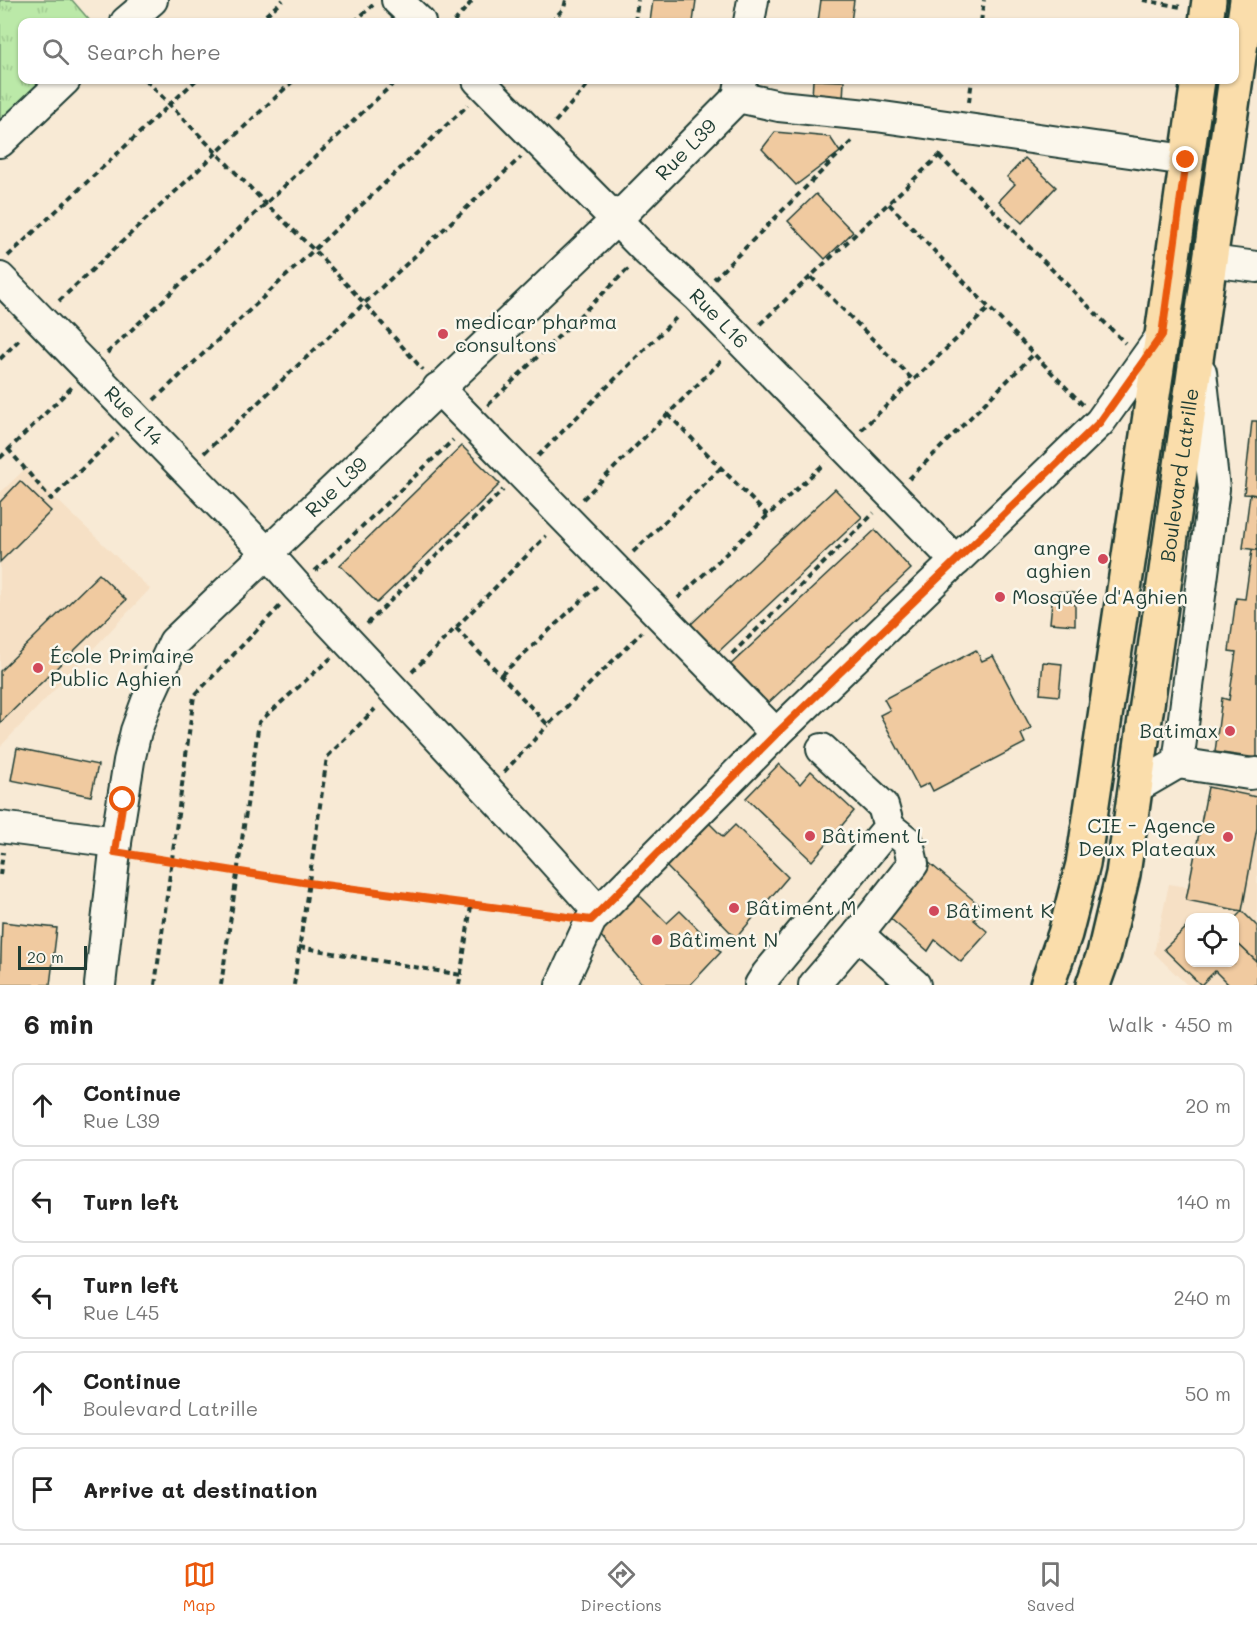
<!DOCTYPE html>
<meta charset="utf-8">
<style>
:root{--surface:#fff;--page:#f2f2f2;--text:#222;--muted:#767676;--line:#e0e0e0;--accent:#ea580c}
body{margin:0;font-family:Mali,sans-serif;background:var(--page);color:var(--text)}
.controls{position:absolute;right:18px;bottom:18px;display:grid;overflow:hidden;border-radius:12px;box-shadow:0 2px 4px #0004}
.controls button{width:54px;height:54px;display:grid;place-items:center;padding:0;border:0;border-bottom:2px solid var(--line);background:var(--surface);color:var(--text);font:30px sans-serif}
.scale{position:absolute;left:18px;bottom:15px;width:69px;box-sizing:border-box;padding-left:6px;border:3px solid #1f3d34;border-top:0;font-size:16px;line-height:21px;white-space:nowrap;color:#1f3d34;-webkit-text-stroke:4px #fbf7ec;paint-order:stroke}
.stop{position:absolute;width:18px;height:18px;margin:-14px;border:4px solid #ea580c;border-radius:50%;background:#fff}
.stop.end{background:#ea580c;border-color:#fff;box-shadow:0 2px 6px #0008}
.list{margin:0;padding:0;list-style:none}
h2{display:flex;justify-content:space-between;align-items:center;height:78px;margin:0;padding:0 24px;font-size:26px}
h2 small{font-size:20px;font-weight:400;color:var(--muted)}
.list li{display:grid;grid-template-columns:39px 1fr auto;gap:18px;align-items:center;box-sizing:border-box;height:84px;margin:0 12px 12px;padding:0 12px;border:2px solid var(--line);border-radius:12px}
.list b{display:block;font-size:22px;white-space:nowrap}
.list p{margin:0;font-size:20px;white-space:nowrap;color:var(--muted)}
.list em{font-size:20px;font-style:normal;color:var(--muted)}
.icon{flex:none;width:33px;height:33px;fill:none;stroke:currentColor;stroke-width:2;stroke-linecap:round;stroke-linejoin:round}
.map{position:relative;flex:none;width:1257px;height:985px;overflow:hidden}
.search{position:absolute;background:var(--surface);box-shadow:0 2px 4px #0004;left:18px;right:18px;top:18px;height:66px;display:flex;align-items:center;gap:15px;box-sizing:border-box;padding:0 21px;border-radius:12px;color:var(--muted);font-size:22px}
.sheet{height:558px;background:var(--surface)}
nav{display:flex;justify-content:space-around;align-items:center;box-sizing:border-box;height:84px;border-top:2px solid var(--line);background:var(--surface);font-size:16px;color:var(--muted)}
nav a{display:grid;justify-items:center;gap:3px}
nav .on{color:var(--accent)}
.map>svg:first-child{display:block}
.built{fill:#f6e0c5;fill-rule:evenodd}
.grass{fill:url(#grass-tufts);stroke:#6d936e;stroke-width:1.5}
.building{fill:#f0caa0;stroke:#1f3d34;stroke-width:1.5}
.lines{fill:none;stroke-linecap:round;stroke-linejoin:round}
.minor-casing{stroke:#1f3d34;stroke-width:34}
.major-casing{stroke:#1f3d34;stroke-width:38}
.path{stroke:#1f3d34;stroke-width:4;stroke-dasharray:6 4.5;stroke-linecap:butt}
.minor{stroke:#fbf7ec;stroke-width:30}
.major{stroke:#faddab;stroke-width:33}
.route{stroke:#ea580c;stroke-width:8}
.poi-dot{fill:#d1495b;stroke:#fbf7ec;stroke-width:2}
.labels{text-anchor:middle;stroke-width:5;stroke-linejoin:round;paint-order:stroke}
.street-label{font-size:20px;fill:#1f3d34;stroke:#fbf7ec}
.poi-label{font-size:20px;fill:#1f3d34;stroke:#fbf7ec;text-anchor:start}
</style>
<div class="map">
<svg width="1257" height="985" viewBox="0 0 1257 985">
<defs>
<pattern id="grass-tufts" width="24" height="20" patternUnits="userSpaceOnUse" patternTransform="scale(1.5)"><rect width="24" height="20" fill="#bbe9a8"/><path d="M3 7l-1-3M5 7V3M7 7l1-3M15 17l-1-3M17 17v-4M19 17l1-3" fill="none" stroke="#a0c991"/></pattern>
</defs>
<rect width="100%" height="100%" fill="#f8ead5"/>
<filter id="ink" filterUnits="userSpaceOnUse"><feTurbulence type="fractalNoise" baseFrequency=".0167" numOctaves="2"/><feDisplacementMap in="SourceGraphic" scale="12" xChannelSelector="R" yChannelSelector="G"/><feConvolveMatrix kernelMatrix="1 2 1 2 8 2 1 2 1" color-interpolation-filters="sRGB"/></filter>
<g filter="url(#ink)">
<g class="built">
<path d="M25 469 150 589 0 747V493Z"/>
<path d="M1257 779V985H1187L1154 953 1169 884 1188 887 1208 787ZM1190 918H1234V963H1190Z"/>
</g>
<path class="grass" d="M0 0H72L91 22H22V80H50L0 127Z"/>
<g class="building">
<path d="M653 0H696L693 22H650Z"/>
<path d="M821 0H854L851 22H818Z"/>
<path d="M813 80 844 81 843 100 812 98Z"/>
<path d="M775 132 830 137 840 152 796 185 762 149Z"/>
<path d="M1025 158 1056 187 1022 223 999 201 1015 184 1007 177Z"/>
<path d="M816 194 853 232 825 259 788 221Z"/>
<path d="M1252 421H1257V495L1244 494Z"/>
<path d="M462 446 500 484 377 603 340 565Z"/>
<path d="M20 481 51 511 0 562V502Z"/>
<path d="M835 489 862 517 715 655 689 626Z"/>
<path d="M1250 494 1257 495V550L1243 548Z"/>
<path d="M875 530 911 569 765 706 728 667Z"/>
<path d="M1252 550H1257V758L1215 752 1222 698 1229 700 1236 652 1229 651 1236 598 1245 599Z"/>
<path d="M99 574 126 600 0 723V671Z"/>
<path d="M1053 591 1075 593V625L1050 623Z"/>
<path d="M976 650 982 661 993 656 1031 728 1021 734 1025 743 933 791 929 783 919 788 880 715 890 710 884 699Z"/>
<path d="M1043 662 1062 664 1059 696 1040 694Z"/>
<path d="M17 748 98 765 91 796 11 780Z"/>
<path d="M779 764 800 784 811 771 854 811 812 861 746 798Z"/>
<path d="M1208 787 1257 797V828L1242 911 1186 900Z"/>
<path d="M705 819 723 837 735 825 788 877 736 938 663 863Z"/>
<path d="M927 861 983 908 974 920 988 932 961 962 935 940 928 951 884 913Z"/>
<path d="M634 890 667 923 680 911 721 952 690 985H643L595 929Z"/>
<path d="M1242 911 1257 926V962L1234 940V919Z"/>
<path d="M2 922 57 928 50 985H0Z"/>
<path d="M1190 924V963H1234V940L1257 962V985H1229L1215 971 1201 985 1164 949Z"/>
</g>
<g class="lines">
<g class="minor-casing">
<g id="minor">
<path d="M397 0 420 22"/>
<path d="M126 22 152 0"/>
<path d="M749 22 753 0"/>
<path id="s1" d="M478 80 647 251 697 296 956 561"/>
<path d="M738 97 779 106 876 116 1186 160"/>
<path d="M0 142 65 80"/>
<path d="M1210 261 1257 267"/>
<path id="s2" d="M0 278 267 553 298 588 536 842 599 912"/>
<path d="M438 388 776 734"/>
<path d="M1178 763 1249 774 1257 773"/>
<path d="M1135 788 1178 763 1214 489 1201 372"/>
<path d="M0 827 116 842"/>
<path d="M858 934 915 985"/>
<path id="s3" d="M100 985 116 842 129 761 136 731 147 701 174 642 617 219 738 97 741 80"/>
<path d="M561 985 591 920 776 734 1100 422 1162 335"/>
<path d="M760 985 767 974 889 827 883 806 822 749"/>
<path d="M814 985 858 934 913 864 908 842 889 827"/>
</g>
</g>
<g class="major-casing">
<g id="major">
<path d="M1206 22 1209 0"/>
<path d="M1047 985 1065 934 1083 864 1162 335 1198 80"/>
<path id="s4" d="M1093 985 1104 954 1123 874 1247 0"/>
</g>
</g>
<g class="path">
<path d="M1143 0 1181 7"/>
<path d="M258 22 283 0"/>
<path d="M354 22 373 5"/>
<path d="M454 22 473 0"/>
<path d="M551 22 564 8 566 0"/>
<path d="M635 22 638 0"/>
<path d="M981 22 984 0"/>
<path d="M146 80 265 203 314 250 364 303 423 370"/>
<path d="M969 102 972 80"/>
<path d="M555 122 592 80"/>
<path d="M939 156 1125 343"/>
<path d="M889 204 1083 405"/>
<path d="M8 256 196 80"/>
<path d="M811 277 913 380"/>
<path d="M714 279 853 140"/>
<path d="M59 301 294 80"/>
<path d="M760 324 943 152"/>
<path d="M107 353 397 80"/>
<path d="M0 359 21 338"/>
<path d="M154 400 468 105"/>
<path d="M488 405 629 268"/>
<path d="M668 414 768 516"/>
<path d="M861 430 989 308"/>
<path d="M8 449 51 499 118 434"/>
<path d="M204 453 521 157"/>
<path d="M538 456 679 315"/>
<path d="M0 458 72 387"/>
<path d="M909 479 1034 354"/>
<path d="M583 499 724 358"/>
<path d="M633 552 721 468"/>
<path d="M315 571 453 440"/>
<path d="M678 598 825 463"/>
<path d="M367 624 503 490"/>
<path d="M456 628 548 725 642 632"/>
<path d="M732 654 874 513"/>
<path d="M412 672 546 536"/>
<path d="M501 675 597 586"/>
<path d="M504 772 548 725"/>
<path d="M139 856 309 883 566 917"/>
<path d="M0 875 3 852"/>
<path d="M299 947 461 975"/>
<path d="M155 985 194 696 280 606"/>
<path d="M221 985 259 722 331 658"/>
<path d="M294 985 327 757 375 709"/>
<path d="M459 985 471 906"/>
</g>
<use href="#minor" class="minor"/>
<use href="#major" class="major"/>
</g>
</g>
<g class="lines" filter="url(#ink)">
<path class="route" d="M123 800 115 852 309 883 591 920 776 734 1100 422 1162 335 1186 160"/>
</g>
<g class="poi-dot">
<circle cx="443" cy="334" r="6"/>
<circle cx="1103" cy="559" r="6"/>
<circle cx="1000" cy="597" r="6"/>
<circle cx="38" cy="668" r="6"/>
<circle cx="1230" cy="731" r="6"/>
<circle cx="810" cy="836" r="6"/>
<circle cx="1228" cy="837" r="6"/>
<circle cx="734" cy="908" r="6"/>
<circle cx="934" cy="911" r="6"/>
<circle cx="657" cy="940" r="6"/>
</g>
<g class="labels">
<g class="street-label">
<text dy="7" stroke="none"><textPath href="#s3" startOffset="1064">Rue L39</textPath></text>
<text dy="7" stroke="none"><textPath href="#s1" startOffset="339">Rue L16</textPath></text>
<text dy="7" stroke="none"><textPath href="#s2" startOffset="192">Rue L14</textPath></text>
<text dy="7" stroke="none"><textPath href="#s4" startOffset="518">Boulevard Latrille</textPath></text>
<text dy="7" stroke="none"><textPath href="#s3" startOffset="578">Rue L39</textPath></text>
</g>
<g class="poi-label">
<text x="455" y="329">medicar pharma<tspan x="455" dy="23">consultons</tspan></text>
<text x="1091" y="555" text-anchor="end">angre<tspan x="1091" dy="23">aghien</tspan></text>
<text x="1012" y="604">Mosquée d'Aghien</text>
<text x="50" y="663">École Primaire<tspan x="50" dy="23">Public Aghien</tspan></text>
<text x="1218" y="738" text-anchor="end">Batimax</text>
<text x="1216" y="833" text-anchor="end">CIE - Agence<tspan x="1216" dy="23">Deux Plateaux</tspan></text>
<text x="822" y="843">Bâtiment L</text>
<text x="746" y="915">Bâtiment M</text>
<text x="946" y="918">Bâtiment K</text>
<text x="669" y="947">Bâtiment N</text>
</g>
</g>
</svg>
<div class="controls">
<button><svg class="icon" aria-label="locate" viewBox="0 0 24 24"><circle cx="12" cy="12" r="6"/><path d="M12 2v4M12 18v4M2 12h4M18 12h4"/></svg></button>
</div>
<div class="scale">20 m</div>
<div class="stop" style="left:123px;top:800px"></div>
<div class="stop end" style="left:1186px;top:160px"></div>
<div class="search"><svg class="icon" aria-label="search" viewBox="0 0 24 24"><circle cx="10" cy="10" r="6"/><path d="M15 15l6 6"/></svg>Search here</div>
</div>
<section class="sheet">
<h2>6 min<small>Walk · 450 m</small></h2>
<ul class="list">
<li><svg class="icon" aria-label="ahead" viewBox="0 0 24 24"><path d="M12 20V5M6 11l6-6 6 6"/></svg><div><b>Continue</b><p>Rue L39</p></div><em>20 m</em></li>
<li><svg class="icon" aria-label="left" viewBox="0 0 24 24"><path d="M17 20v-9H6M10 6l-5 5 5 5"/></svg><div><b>Turn left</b></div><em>140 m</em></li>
<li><svg class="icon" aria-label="left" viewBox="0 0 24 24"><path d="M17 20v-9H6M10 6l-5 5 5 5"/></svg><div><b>Turn left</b><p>Rue L45</p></div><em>240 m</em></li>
<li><svg class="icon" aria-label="ahead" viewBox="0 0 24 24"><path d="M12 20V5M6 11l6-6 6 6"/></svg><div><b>Continue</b><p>Boulevard Latrille</p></div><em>50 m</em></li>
<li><svg class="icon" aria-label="arrive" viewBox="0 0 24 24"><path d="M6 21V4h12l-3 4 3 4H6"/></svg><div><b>Arrive at destination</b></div></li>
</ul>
</section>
<nav>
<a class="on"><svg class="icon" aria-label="map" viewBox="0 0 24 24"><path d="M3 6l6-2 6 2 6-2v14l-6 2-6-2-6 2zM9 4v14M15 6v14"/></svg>Map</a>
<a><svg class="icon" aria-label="directions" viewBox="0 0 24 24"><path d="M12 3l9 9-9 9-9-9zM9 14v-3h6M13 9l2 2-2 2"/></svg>Directions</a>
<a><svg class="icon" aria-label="saved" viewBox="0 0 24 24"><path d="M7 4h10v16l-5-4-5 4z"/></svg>Saved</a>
</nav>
